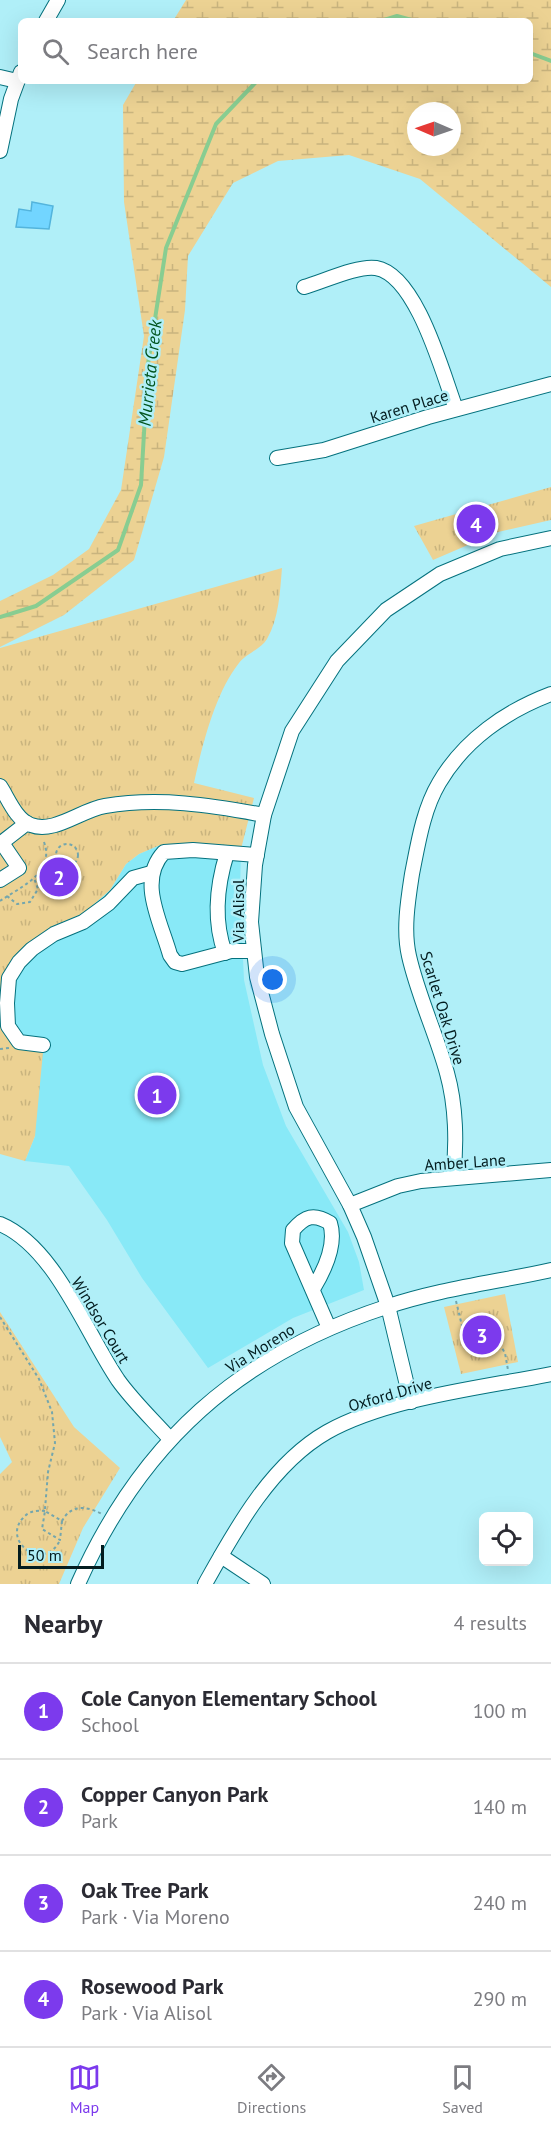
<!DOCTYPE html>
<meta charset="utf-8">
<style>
:root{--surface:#fff;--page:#f2f2f3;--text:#2b2b33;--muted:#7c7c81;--line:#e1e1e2;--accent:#7c3aed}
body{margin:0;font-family:"PT Sans",sans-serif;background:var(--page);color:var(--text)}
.controls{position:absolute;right:18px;bottom:18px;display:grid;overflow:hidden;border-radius:9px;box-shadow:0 6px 24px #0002}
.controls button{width:54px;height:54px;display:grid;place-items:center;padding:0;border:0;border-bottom:2px solid var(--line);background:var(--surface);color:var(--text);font:30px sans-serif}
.compass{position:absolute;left:407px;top:102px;width:54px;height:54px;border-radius:50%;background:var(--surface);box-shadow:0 6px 24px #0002;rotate:272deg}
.scale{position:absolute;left:18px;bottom:15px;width:86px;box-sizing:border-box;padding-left:6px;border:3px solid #031c1f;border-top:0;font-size:16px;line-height:21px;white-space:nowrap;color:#031c1f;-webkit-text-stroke:4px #b0eff8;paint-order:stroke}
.you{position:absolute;left:273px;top:980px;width:21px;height:21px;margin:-15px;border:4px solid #fff;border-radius:50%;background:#1a73e8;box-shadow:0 0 0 9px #1a73e833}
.badge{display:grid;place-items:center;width:39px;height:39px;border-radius:50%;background:var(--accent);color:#fff;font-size:20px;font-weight:700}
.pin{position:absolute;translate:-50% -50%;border:3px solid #fff;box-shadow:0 2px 6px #0006}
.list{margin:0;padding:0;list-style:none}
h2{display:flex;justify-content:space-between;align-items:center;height:78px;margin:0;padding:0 24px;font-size:26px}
h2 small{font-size:20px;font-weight:400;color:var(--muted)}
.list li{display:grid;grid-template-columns:39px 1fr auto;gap:18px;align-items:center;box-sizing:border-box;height:96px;padding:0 24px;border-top:2px solid var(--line)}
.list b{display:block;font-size:22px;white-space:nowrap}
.list p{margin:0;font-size:20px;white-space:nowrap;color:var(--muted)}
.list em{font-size:20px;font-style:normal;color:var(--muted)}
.icon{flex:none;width:33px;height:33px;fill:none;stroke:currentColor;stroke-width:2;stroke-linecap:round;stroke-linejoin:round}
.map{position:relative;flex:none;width:551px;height:1584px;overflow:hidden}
.search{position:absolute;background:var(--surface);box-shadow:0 6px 24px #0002;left:18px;right:18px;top:18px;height:66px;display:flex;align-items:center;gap:15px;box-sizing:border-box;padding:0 21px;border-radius:9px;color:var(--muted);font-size:22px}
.sheet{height:462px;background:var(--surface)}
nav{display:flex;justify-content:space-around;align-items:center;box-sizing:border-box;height:84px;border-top:2px solid var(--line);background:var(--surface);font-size:16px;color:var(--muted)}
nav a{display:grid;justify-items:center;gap:3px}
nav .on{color:var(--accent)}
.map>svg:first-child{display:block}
.built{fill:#88e9f7}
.wetland{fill:url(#wetland-marsh);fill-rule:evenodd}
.park{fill:url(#park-tufts)}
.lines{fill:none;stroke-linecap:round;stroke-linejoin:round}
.stream{stroke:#88cd91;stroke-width:4}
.building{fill:#72d5ff;stroke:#53b4dc;stroke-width:1.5}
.minor-casing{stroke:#04717d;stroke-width:16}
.path{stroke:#74a6ad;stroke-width:2;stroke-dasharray:3 3;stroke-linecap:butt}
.minor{stroke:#fff;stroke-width:14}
.labels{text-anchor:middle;stroke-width:5;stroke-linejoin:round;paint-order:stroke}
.street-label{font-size:16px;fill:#031c1f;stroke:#b0eff8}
.water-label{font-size:18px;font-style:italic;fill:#01531d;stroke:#b0eff8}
</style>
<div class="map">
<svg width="551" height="1584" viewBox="0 0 551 1584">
<defs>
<pattern id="wetland-marsh" width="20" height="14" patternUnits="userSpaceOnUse" patternTransform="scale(1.5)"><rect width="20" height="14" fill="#ecd293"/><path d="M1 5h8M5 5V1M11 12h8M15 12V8" fill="none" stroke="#c9b47e"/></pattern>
<pattern id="park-tufts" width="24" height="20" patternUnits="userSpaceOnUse" patternTransform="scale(1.5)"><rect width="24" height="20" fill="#ecd293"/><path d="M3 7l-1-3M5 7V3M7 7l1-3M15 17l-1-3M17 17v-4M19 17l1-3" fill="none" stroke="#c9b47e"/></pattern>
</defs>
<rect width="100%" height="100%" fill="#b0eff8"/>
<path class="built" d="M160 845 241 849 240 894 244 980 263 1065 286 1126 348 1232 359 1262 364 1290 293 1318 208 1368 142 1278 107 1220 69 1166 25 1161 35 1136 18 1047 10 1042 1 1025 6 969 51 927 84 913 110 890 126 864 139 854Z"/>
<path class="wetland" d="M186 0H551V287L420 179 349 155 278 161 233 183 188 256 185 310 164 457 134 560 64 615 0 647V601L53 575 89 549 121 490 144 336 124 202 123 105 137 81H530V21H173ZM416 111H452V147H416Z"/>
<g class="park">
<path d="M551 487V520L498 532 433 560 414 526Z"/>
<path d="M282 568C280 592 279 618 267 639 261 649 246 654 239 663 215 693 202 746 194 783L254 798 241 849 160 845 139 854 126 864 110 890 84 913 51 927 6 969C3 991 0 1032 15 1045 23 1050 34 1050 43 1052L35 1136 25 1161 0 1154V648Z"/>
<path d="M505 1294 518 1362 461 1374 444 1307Z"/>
<path d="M0 1312 74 1427 120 1468 83 1528 59 1584H0V1474L12 1462 0 1437Z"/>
</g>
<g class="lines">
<g class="stream">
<path d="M381 21 397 16 415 21"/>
<path d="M530 53 551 61"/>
<path d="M0 617 36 606 118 550 141 485 148 364 166 248 216 124 257 81"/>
</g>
</g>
<path class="building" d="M32 202 53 206 49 229 16 227 19 209 31 211Z"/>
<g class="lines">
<g class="minor-casing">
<g id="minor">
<path d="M46 21 58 0"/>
<path d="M0 77 17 81"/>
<path d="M0 151 11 99 21 72"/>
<path d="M304 287C322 282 358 265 376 268 417 275 443 375 456 409"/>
<path d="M277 458 324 450 428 417 551 384"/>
<path d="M0 786C8 798 16 820 31 825 54 834 81 810 105 806 158 797 211 805 264 815"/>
<path d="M0 844 27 823"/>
<path d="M0 880 19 868 2 843"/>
<path d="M254 951H231L182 964 175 962 170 955C161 922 137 881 164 852L193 850 257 855"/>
<path d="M225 953C213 920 217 885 227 853"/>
<path d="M43 1045 19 1042 8 1026 7 1003 9 978 19 962 32 949 54 934 83 922 109 903 133 878 151 873"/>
<path d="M453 1177C457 1144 456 1105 447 1073 436 1033 418 996 409 956 403 930 408 900 412 874 418 844 423 810 439 783 464 740 506 711 551 694"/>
<path d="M350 1205 398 1186 421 1181 551 1170"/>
<path d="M0 1224C55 1247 86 1333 118 1380 133 1401 152 1419 170 1439"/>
<path d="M313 1289C324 1271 337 1245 330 1223 314 1213 305 1216 293 1230L292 1243 329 1328"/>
<path d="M411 1402 388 1306 364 1237 350 1205 296 1107 272 1034 257 977 251 922 255 865 264 815 292 731 337 661 386 610 440 574 500 549 551 538"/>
<path d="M221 1556 263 1584"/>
<path d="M78 1584C141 1442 239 1355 386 1307 439 1289 497 1282 551 1270"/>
<path d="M205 1584C235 1530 271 1464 327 1432 388 1398 481 1388 551 1374"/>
</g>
</g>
<g class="path">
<circle cx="67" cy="855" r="11"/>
<path d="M7 896 17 904 30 902 38 889 34 878"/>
<path d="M0 901C22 886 55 873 44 842"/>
<path d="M0 1049 9 1048"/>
<path d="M456 1301 463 1330 470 1340 499 1343 505 1353 508 1370"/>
<path d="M0 1317 39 1379 52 1412 55 1443 48 1472 45 1509"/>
<path d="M45 1511C36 1510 29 1511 23 1518 1 1542 45 1573 60 1540"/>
<path d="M62 1521 60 1540 42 1529 45 1511 62 1521C71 1504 87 1506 102 1514"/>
</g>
<use href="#minor" class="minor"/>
</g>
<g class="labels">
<g class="street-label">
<text transform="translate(409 406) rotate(-17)" y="6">Karen Place</text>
<text transform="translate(238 911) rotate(-90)" y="6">Via Alisol</text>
<text transform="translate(443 1008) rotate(73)" y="6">Scarlet Oak Drive</text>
<text transform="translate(465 1162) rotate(-4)" y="6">Amber Lane</text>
<text transform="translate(101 1320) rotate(59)" y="6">Windsor Court</text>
<text transform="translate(260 1348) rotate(-32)" y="6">Via Moreno</text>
<text transform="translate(390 1394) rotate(-16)" y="6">Oxford Drive</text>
</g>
<g class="water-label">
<text transform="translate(150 373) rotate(-84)" y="6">Murrieta Creek</text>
</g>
</g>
</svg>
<div class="controls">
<button><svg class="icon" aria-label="locate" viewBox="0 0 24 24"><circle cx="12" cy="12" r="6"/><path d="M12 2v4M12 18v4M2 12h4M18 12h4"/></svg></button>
</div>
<svg class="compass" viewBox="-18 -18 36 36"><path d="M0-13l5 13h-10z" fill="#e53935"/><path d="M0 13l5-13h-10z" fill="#7c7c81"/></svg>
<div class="scale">50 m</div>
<div class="you"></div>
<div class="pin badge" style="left:157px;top:1095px">1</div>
<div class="pin badge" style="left:59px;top:877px">2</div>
<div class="pin badge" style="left:482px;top:1335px">3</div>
<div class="pin badge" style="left:476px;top:524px">4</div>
<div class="search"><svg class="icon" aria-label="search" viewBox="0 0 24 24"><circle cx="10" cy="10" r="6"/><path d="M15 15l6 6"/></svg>Search here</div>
</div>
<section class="sheet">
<h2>Nearby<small>4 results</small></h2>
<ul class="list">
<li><span class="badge">1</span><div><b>Cole Canyon Elementary School</b><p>School</p></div><em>100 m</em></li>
<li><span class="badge">2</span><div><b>Copper Canyon Park</b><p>Park</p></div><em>140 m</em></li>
<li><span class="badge">3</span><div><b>Oak Tree Park</b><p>Park · Via Moreno</p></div><em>240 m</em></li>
<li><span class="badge">4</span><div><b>Rosewood Park</b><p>Park · Via Alisol</p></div><em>290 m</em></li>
</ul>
</section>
<nav>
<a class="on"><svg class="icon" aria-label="map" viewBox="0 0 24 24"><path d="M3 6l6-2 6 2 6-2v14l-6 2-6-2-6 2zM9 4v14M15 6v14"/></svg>Map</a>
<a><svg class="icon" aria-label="directions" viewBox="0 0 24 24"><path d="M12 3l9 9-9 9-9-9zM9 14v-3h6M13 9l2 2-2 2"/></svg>Directions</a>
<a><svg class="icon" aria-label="saved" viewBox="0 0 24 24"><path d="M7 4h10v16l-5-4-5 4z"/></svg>Saved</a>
</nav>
